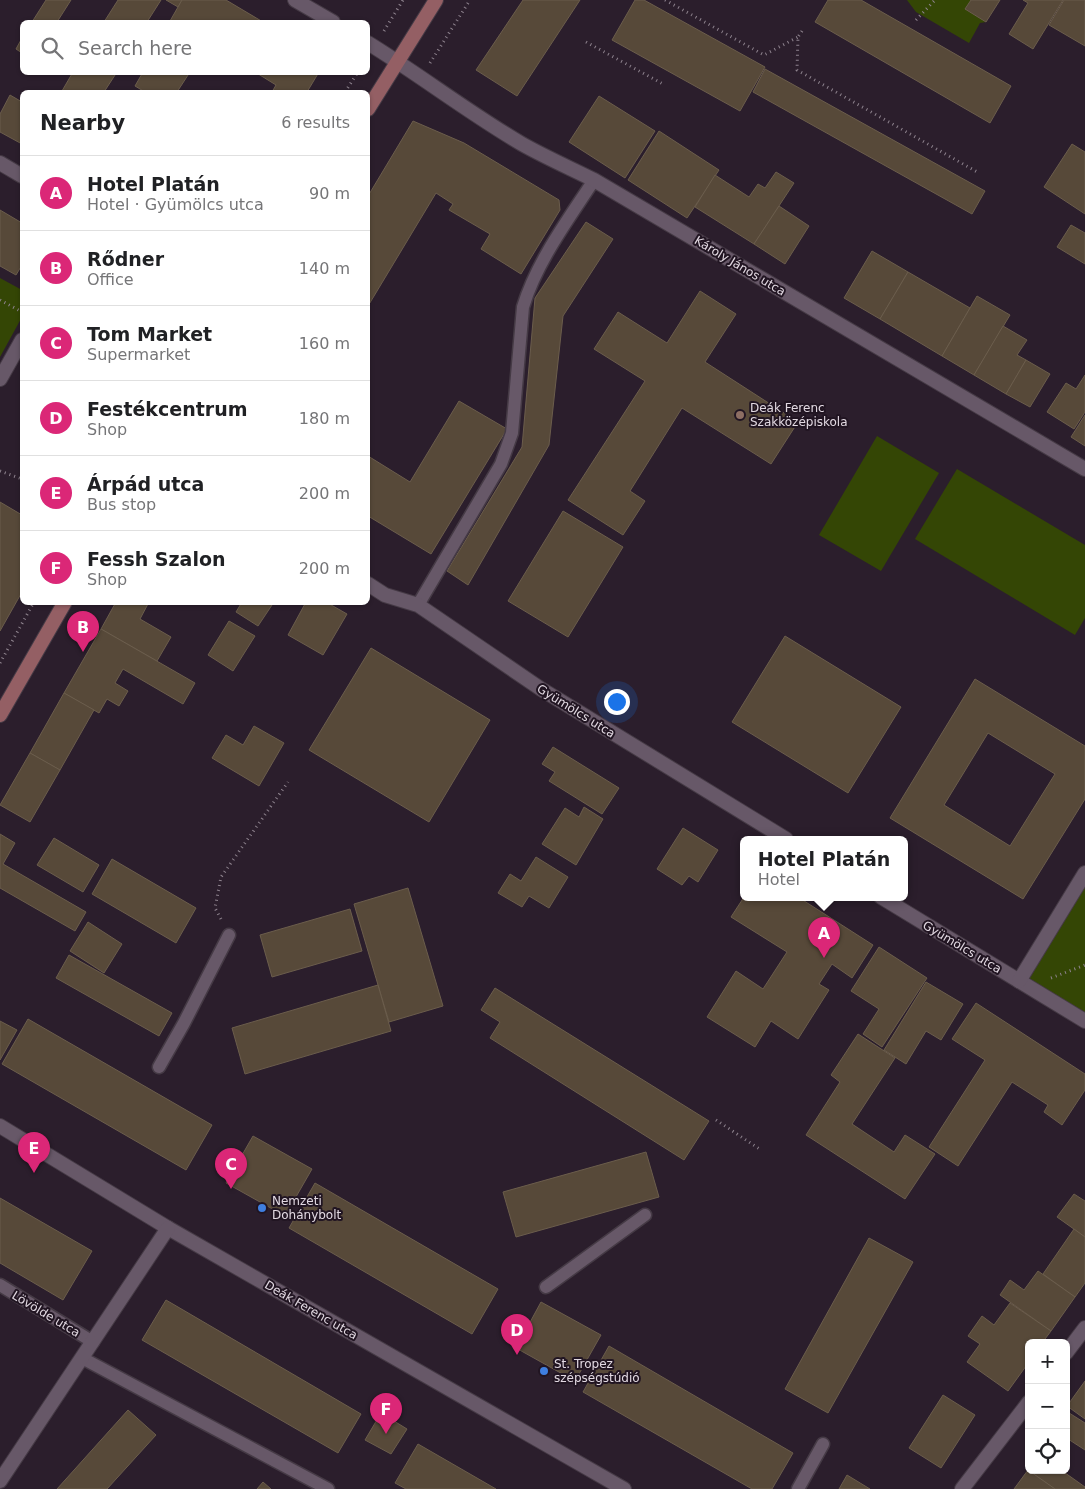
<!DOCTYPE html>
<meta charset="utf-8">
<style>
:root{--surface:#fff;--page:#f6f6f6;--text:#202124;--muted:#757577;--line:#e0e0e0;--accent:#db2777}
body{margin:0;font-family:"DejaVu Sans",sans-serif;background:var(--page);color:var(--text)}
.controls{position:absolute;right:15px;bottom:15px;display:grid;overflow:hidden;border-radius:8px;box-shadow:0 1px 4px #0004}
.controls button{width:45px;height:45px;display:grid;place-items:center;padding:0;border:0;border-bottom:1px solid var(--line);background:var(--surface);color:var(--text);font:25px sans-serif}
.you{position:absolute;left:616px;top:701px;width:18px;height:18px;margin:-12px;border:4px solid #fff;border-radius:50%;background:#1a73e8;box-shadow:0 0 0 8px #1a73e833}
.badge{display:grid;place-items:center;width:32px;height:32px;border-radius:50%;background:var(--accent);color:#fff;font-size:16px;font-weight:700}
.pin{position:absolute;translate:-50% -41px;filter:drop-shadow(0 1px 2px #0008)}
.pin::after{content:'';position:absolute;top:26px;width:18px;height:15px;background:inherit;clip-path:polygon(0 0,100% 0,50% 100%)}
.popup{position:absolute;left:740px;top:836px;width:168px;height:65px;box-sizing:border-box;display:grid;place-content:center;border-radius:8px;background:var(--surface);filter:drop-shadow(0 1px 4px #0005);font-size:16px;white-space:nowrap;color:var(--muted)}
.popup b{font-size:19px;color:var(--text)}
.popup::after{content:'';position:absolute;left:50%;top:100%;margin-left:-10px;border:10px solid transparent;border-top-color:var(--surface)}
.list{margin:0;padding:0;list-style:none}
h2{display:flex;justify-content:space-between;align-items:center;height:65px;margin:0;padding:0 20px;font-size:21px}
h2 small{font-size:16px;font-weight:400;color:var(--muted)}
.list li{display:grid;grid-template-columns:32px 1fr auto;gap:15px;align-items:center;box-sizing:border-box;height:75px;padding:0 20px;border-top:1px solid var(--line)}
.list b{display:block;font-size:19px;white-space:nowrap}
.list p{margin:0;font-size:16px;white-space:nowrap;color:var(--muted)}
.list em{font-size:16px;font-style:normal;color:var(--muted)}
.icon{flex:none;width:28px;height:28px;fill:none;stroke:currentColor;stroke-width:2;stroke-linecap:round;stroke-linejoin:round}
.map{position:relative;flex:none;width:1085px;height:1489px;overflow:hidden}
.search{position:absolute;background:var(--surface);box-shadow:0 1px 4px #0004;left:20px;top:20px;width:350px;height:55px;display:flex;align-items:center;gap:12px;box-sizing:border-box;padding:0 18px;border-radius:8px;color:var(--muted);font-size:19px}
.panel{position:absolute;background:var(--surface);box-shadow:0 1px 4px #0004;left:20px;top:90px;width:350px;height:515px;border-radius:8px}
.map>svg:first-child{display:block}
.green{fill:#344605}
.building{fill:#574939;stroke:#6b5d4c;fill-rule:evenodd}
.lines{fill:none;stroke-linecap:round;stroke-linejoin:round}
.service-casing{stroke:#453a45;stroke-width:15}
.minor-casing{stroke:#453a45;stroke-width:16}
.secondary-casing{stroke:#453a45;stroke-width:16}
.path{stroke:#8e838e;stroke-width:3;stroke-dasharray:1 4;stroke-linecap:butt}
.service{stroke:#675868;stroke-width:12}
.minor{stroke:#675868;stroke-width:14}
.secondary{stroke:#945f64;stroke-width:14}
.education-dot{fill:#8d6e63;stroke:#211522;stroke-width:2}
.shop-dot{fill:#3f7fe0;stroke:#211522;stroke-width:2}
.labels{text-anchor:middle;stroke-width:4;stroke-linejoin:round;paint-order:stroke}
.street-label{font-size:12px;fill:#e2d9e2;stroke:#211522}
.poi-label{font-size:12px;fill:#e2d9e2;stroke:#211522;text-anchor:start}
</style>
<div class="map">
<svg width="1085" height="1489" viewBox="0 0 1085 1489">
<rect width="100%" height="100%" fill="#2b1e2c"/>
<g class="green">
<path d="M907 0H971L965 9 986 22 980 23 969 43 916 12Z"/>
<path d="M0 278 22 290V317L0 357Z"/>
<path d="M877 436 939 473 881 571 819 535Z"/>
<path d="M957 469 1085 545V618L1075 635 915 539Z"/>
<path d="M1085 873V1021L1019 981Z"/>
</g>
<g class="building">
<path d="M46 0H71L57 22H32Z"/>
<path d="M118 0H161L147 22H104Z"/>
<path d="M166 0H182L178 7Z"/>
<path d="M182 0H226L263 22H172L170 21Z"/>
<path d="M523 0H580L517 96 476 70Z"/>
<path d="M635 0H644L765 67 740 111 612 40Z"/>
<path d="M828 0H861L1011 86 990 123 815 22Z"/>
<path d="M971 0H1000L986 22 965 9Z"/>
<path d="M1023 0H1063L1033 49 1009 34 1028 3Z"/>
<path d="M1064 0H1085V46L1049 25Z"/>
<path d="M22 38V53L16 49Z"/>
<path d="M765 69 985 191 972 214 753 92Z"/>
<path d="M73 72H117L104 92H65L62 91Z"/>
<path d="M143 72H190L177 92H145L135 86Z"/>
<path d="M255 72H319L307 92H272L276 85Z"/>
<path d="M10 95 22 102V144L0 132V114Z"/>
<path d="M599 96 655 131 625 178 569 142Z"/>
<path d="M413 121 464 143 559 200 560 210 521 274 481 249 490 234 449 210 453 204 436 193 368 306V196Z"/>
<path d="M659 131 719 170 687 218 628 180Z"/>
<path d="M1072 144 1085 152V214L1044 187Z"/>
<path d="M776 172 794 183 754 244 695 207 715 175 749 197 758 184 765 188Z"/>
<path d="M779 206 809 226 785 264 754 244Z"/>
<path d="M0 210 22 223V265L16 275 0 266Z"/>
<path d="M586 222 613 239 563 316 549 445 468 585 447 571 522 447 535 298Z"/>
<path d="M1071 225 1085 233V264L1057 247Z"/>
<path d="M872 251 908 272 880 319 844 298Z"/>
<path d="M908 272 970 308 942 356 880 319Z"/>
<path d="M700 291 736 314 705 362 798 422 771 464 682 408 630 491 645 501 623 535 568 500 645 381 594 349 618 312 667 343Z"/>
<path d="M977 296 1010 315 974 375 942 356Z"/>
<path d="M1003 326 1027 340 1017 355 1026 360 1006 394 974 375Z"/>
<path d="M1026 360 1050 374 1030 407 1006 394Z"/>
<path d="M1085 375V412L1074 429 1047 412 1066 383 1076 389Z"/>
<path d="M459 401 507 429 431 554 368 516V456L410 482Z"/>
<path d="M1085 415V446L1071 437Z"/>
<path d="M0 502 22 515V592L0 631Z"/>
<path d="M563 511 623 547 568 637 508 601Z"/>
<path d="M116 602H149L140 619 171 637 157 661 101 629Z"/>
<path d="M242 602H274L258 626 236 612Z"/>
<path d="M306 602H326L347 614 323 655 288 635Z"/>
<path d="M229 621 255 636 233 671 208 655Z"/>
<path d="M101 629 195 683 183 704 123 669 115 683 128 691 119 706 107 699 99 713 64 693Z"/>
<path d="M785 636 901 707 848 793 732 722Z"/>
<path d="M371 648 490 720 429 822 309 750Z"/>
<path d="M975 679 1085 746V799L1023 899 890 818ZM988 733 1055 774 1010 846 944 805Z"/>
<path d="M64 693 94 710 60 770 30 753Z"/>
<path d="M254 726 284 743 259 786 212 758 226 735 243 745Z"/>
<path d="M553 747 619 788 602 814 549 781 555 772 542 764Z"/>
<path d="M30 753 60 770 30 822 0 805Z"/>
<path d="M584 807 603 819 576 865 542 844 565 808 579 817Z"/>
<path d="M683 828 718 850 698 882 689 876 682 885 657 869Z"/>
<path d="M0 834 15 843 3 864 86 912 75 931 0 888Z"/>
<path d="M54 838 99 865 83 892 37 865Z"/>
<path d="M536 857 568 877 549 908 529 896 522 907 498 893 510 874 521 881Z"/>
<path d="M112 859 196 908 176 943 92 894Z"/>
<path d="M408 888 443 1006 389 1022 354 904Z"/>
<path d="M744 897H798L873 945 852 978 832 964 819 984 829 990 798 1039 771 1021 755 1047 707 1017 736 971 763 989 787 952 731 917Z"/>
<path d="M350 909 362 951 272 977 260 935Z"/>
<path d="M88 922 122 944 104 973 70 951Z"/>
<path d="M879 947 927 978 882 1047 863 1034 879 1009 851 991Z"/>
<path d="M69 955 172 1013 159 1036 56 978Z"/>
<path d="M926 982 963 1004 941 1040 926 1031 906 1064 884 1050Z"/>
<path d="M378 985 391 1031 245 1074 232 1028Z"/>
<path d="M495 988 709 1121 684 1160 490 1038 500 1022 481 1010Z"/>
<path d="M976 1003 1085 1074V1090L1062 1125 1044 1112 1048 1105 1012 1082 958 1166 929 1147 985 1060 952 1039Z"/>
<path d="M28 1019 212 1125 186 1170 2 1064Z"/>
<path d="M0 1021 17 1030 0 1060Z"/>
<path d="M858 1034 895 1058 852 1124 894 1152 905 1135 935 1154 905 1199 806 1135 840 1082 831 1075Z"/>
<path d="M253 1136 312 1169 285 1216 226 1183Z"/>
<path d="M646 1152 659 1197 516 1237 503 1192Z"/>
<path d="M315 1183 498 1289 472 1334 289 1228Z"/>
<path d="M1074 1194 1085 1201V1237L1057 1217Z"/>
<path d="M0 1198 92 1251 63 1300 0 1263Z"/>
<path d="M1074 1229 1085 1237V1283L1075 1297 1043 1274Z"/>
<path d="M869 1238 913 1262 828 1413 785 1389Z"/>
<path d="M1038 1271 1075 1297 1051 1331 1000 1295 1010 1280 1024 1290Z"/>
<path d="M166 1300 361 1414 338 1453 142 1340Z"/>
<path d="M541 1302 601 1335 575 1381 516 1348Z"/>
<path d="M1010 1303 1051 1331 1042 1343H1029V1362L1008 1391 967 1362 980 1344 968 1336 982 1316 994 1325Z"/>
<path d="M609 1346 793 1453 772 1489H752L583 1392Z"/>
<path d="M1085 1381V1419L1067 1406Z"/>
<path d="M943 1395 975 1415 941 1468 909 1448Z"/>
<path d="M128 1410 156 1435 107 1489H57Z"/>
<path d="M1066 1411 1085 1423V1450L1068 1439 1066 1442Z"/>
<path d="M381 1413 407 1429 391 1454 365 1440Z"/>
<path d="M418 1444 496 1489H406L395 1483Z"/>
<path d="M1029 1468V1470H1061L1085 1487V1489H1055L1028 1470Z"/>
<path d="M1028 1470 1055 1489H1014Z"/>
<path d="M847 1475 870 1489H839Z"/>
<path d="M263 1482 271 1489H257Z"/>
</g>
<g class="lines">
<g class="service-casing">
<g id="service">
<path d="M418 605 501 464 512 433 523 307C537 261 568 220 594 180"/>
<path d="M159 1067 184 1023 229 935"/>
<path d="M0 1285 93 1342"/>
<path d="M546 1287 645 1215"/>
<path d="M82 1358 328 1489"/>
<path d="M798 1489 823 1444"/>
</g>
</g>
<g class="minor-casing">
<g id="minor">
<path d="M295 0 333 22"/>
<path d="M368 43C420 75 469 113 522 144 545 157 570 168 594 180L1085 469"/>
<path d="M0 163 22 176"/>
<path d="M0 379 22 340"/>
<path d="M368 584 385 595 418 605 541 689 786 839"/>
<path d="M881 897 1085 1021"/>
<path d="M1019 981 1085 873"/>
<path d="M0 1126 168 1228 624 1489"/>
<path d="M1066 1353 1085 1328"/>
<path d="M0 1481 168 1228"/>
<path d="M962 1489 1029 1402"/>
</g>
</g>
<g class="secondary-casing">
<g id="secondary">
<path d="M368 109 436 0"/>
<path d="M0 715 65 602"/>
</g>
</g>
<g class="path">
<path d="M665 0 764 55 798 37"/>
<path d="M916 20 935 0"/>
<path d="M384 31 403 0"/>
<path d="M802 31 798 37 797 70 979 173"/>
<path d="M586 42 663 84"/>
<path d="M430 63 470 0"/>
<path d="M345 92 358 72"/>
<path d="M0 300 22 312"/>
<path d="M0 471 22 479"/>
<path d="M0 663 34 602"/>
<path d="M221 919 215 908 221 877 288 782"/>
<path d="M1051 978 1085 965"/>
<path d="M716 1120 761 1150"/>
</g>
<use href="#service" class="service"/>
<use href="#minor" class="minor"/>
<use href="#secondary" class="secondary"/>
</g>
<circle class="education-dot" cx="740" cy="415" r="5"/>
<g class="shop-dot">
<circle cx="262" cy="1208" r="5"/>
<circle cx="544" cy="1371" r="5"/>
</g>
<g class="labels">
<g class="street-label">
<text transform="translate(740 266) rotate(31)" y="4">Károly János utca</text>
<text transform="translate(576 711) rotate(32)" y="4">Gyümölcs utca</text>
<text transform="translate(962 947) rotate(31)" y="4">Gyümölcs utca</text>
<text transform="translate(311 1310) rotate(30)" y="4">Deák Ferenc utca</text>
<text transform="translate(46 1314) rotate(31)" y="4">Lövölde utca</text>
</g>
<g class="poi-label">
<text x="750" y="412">Deák Ferenc<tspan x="750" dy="14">Szakközépiskola</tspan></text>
<text x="272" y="1205">Nemzeti<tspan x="272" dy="14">Dohánybolt</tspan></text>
<text x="554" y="1368">St. Tropez<tspan x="554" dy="14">szépségstúdió</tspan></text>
</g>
</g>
</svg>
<div class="controls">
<button>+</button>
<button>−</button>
<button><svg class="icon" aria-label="locate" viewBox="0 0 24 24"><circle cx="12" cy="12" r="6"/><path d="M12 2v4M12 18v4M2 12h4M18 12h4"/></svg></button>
</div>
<div class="you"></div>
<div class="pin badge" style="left:824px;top:958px">A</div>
<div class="popup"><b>Hotel Platán</b>Hotel</div>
<div class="pin badge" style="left:83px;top:652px">B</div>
<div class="pin badge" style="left:231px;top:1189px">C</div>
<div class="pin badge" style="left:517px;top:1355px">D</div>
<div class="pin badge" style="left:34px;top:1173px">E</div>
<div class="pin badge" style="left:386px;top:1434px">F</div>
<div class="search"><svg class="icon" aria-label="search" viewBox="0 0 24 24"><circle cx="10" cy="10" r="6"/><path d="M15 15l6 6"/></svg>Search here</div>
<section class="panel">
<h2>Nearby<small>6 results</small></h2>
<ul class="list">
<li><span class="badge">A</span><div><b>Hotel Platán</b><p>Hotel · Gyümölcs utca</p></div><em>90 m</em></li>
<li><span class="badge">B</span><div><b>Rődner</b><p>Office</p></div><em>140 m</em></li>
<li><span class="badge">C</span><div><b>Tom Market</b><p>Supermarket</p></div><em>160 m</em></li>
<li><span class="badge">D</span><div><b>Festékcentrum</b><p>Shop</p></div><em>180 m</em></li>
<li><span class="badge">E</span><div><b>Árpád utca</b><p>Bus stop</p></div><em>200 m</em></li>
<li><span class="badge">F</span><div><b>Fessh Szalon</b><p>Shop</p></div><em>200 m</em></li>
</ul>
</section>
</div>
